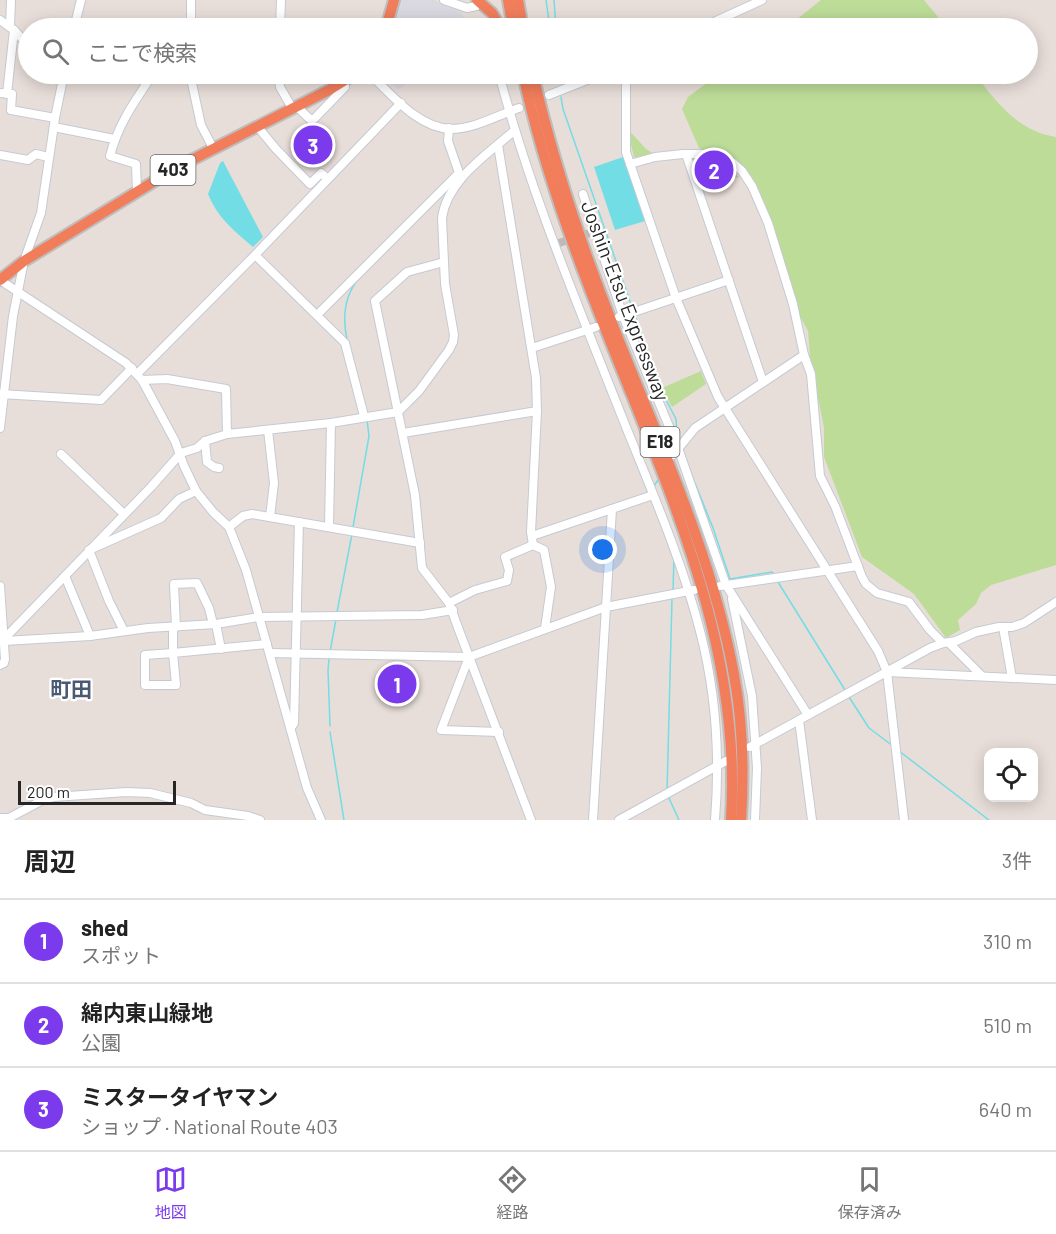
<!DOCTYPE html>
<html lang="ja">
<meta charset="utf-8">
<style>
:root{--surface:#fff;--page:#f6f6f6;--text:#222;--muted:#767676;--line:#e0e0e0;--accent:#7c3aed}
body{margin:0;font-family:Barlow,"Noto Sans JP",sans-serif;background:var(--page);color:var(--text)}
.controls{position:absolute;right:18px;bottom:18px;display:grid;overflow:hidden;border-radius:12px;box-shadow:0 3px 15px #0003}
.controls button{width:54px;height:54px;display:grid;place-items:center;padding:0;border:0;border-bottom:2px solid var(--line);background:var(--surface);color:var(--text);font:30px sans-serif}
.scale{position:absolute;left:18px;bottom:15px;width:158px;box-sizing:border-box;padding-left:6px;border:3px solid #262626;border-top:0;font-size:16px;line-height:21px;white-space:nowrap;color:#262626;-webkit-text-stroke:4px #fff;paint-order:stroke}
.you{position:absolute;left:603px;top:550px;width:21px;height:21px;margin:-15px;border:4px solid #fff;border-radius:50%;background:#1a73e8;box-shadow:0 0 0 9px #1a73e833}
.badge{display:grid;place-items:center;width:39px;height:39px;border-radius:50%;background:var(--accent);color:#fff;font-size:20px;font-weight:700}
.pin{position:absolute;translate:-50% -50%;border:3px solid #fff;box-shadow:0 2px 6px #0006}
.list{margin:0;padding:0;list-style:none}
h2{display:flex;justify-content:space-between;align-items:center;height:78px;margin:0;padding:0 24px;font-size:26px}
h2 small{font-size:20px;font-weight:400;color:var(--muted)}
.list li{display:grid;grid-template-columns:39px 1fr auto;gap:18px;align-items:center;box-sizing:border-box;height:84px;padding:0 24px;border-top:2px solid var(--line)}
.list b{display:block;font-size:22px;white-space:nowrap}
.list p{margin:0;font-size:20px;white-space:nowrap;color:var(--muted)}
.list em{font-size:20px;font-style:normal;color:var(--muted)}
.icon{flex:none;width:33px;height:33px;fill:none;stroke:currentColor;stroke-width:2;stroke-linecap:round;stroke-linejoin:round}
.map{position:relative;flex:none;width:1056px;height:820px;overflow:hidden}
.search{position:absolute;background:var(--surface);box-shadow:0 3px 15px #0003;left:18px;right:18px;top:18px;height:66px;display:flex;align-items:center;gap:15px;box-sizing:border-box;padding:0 21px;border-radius:33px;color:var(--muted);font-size:22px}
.sheet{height:330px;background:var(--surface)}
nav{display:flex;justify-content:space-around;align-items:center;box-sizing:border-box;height:84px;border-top:2px solid var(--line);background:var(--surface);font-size:16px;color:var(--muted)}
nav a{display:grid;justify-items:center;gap:3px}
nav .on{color:var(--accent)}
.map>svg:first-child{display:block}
.industrial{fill:#dad9e1}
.green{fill:#bddc98}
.water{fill:#72dde4}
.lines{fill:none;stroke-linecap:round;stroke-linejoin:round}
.stream{stroke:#72dde4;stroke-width:1.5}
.minor-tunnel{stroke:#c1b9b5;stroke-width:8;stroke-dasharray:8 4;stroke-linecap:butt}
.minor-casing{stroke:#c4cad4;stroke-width:10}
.highway-casing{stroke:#bebebe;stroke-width:14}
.minor{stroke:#fff;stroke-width:8}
.highway{stroke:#f17d5b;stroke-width:10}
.labels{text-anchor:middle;stroke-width:4.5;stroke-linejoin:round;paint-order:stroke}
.shield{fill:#fff;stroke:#676767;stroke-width:1.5}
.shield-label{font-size:18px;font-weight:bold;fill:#262626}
.street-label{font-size:20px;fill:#262626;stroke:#fff}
.neighbourhood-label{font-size:21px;font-weight:bold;fill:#4b5a73;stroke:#fff}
</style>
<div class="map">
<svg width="1056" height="820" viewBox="0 0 1056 820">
<rect width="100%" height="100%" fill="#e8ded9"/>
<g class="industrial">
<path d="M399 0H433L460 12 466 21 459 28H391L395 20Z"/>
<path d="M382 74H416L403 87 398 89Z"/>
</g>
<g class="green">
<path d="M821 0H924L947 28H786Z"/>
<path d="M719 74H975C997 103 1018 131 1056 137V565L991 585 981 593 976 604 958 620 960 630 946 638 914 594 862 557 824 457V428L810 357 808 331 793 304 751 179 730 159 699 148 682 109 688 97Z"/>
<path d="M627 128 646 149 654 154 637 158 634 157Z"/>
<path d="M695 157C714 158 726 163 739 177L703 190 692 161Z"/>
<path d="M701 371 706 384 672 407 662 388Z"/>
</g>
<g class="water">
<path d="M623 157 645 221 615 230 594 167Z"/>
<path d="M223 161 263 237 253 247C234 231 217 217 208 194L220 163Z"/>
</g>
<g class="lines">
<g class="stream">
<path d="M546 0 550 28"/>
<path d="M554 0 556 28"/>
<path d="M554 74 555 80"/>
<path d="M560 74V79"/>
<path d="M561 97 563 109 633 310"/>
<path d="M635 315 661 390 676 419 677 436"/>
<path d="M347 339C342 316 344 295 360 277"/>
<path d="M688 466 713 528 730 579 772 572 774 575"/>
<path d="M655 489 654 486 658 480"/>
<path d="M353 527 369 436 367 420"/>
<path d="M778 582 845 690"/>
<path d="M673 591 674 557"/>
<path d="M337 612 352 534"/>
<path d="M330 652 336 619"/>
<path d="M329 659 328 670 330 726"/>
<path d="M849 697 869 728 893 746"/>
<path d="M330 732 344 820"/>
<path d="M899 751 989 820"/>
<path d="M667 792 672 599"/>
<path d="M668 796 679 820"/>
</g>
<path class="minor-tunnel" d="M559 243 590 233"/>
<g class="minor-casing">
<g id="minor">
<path d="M444 0 467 8 476 6"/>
<path d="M0 20 14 30 28 45"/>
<path d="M10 27 11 0"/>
<path d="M74 28 81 0"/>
<path d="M191 28V0"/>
<path d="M280 28 281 0"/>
<path d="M701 28 762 0"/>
<path d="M190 74 201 125 213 148"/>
<path d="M224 74 348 77"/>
<path d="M278 74 280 87 292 108"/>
<path d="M370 74C392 95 418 128 451 129 474 129 498 115 519 108"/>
<path d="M499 74C531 195 580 310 626 427 653 494 682 561 700 631 716 692 720 757 715 820"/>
<path d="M624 74 626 83V152L676 298 718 397 878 651 887 672 904 820"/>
<path d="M0 93 12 94 11 110 55 118"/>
<path d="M7 94 14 30"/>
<path d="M549 95 602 74"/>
<path d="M296 106 312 121 345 87 344 82"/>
<path d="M257 126 276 149 310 184 321 173 328 179"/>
<path d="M54 127 114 139"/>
<path d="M498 145 536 378 537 411 531 532 533 545 544 550 551 587 545 628"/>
<path d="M686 154 763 382"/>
<path d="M0 155 28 160 36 154 48 157"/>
<path d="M630 164 655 157 683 154H709L732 162 742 171 752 186 768 223 793 304 804 355 811 374 820 476 835 506 862 577 866 584 877 593 909 602 930 630 943 643"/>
<path d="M137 192 136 164 110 156C118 124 135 101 153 74"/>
<path d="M583 194 623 316 678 448 726 585 808 715"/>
<path d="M255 255 401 103"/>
<path d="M444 262 407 272 375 301 415 495 422 568 449 603 460 633 531 820"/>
<path d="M0 280 126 363 142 380 175 441 184 466 196 491 213 512 229 527 246 570 307 788 321 820"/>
<path d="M317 315 459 173 448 141 449 128"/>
<path d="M619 317 729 280"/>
<path d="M532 348 596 327"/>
<path d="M137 374 255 255 345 343 364 416"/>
<path d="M142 380 167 379 226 389 227 434"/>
<path d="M0 394 101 400 132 368"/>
<path d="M0 428 13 316 24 261 41 213 55 118 64 74"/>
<path d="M268 430 274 483 270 517"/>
<path d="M403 433 537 411"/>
<path d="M205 441 207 462 214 467 219 468"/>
<path d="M61 454 124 514"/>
<path d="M673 455 695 428 804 355"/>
<path d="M229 527 243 516 252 514 420 543"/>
<path d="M329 527 331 423"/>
<path d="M532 536 653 495"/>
<path d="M65 576 90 636"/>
<path d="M0 586 5 659 4 663 0 665"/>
<path d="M720 586 858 566"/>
<path d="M732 599 752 696 757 768 755 820"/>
<path d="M449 603 475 590 507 581 509 570 505 557 533 545"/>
<path d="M216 624 221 649"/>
<path d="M173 627V653L267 644"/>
<path d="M176 627 174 584 197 583 209 608 213 624"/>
<path d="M1003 627 1012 678"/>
<path d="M124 631 109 601 89 550 161 518 179 499 196 491"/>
<path d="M4 639 151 487 181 453 197 448 205 441 227 434 331 423 398 412 419 391 449 350 453 342 454 335 445 284 442 218C447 180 488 154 515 130"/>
<path d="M4 641 90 636 148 628 216 624 259 617 422 615 453 610"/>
<path d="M949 643 982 676"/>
<path d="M173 653 176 685H145V655Z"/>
<path d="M270 653 469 657 606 607 694 590"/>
<path d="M469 657 441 730 499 732"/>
<path d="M887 672 1056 680"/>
<path d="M799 720 812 820"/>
<path d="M292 726 294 723 299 522"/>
<path d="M750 747 930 648 943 643 956 641 976 632 999 627H1012L1024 623 1056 602"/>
<path d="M0 818H9L41 801 54 797 126 792 150 793 191 803 205 810 248 816 260 820"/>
<path d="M593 820 612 509"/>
<path d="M619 820 726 761"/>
</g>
</g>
<g class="highway-casing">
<g id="highway">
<path d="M477 0 492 13 501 28"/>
<path d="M508 0 513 28"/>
<path d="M518 0 523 28"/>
<path d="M386 28 394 0"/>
<path d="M523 74C546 180 586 282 627 383 684 526 741 663 731 820"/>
<path d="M533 74C553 161 581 245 614 328 659 442 712 554 734 675 743 723 744 772 741 820"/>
<path d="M0 280 24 261 176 168 329 90 355 74"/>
</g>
</g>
<use href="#minor" class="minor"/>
<use href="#highway" class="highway"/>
</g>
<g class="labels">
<g class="shield">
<rect x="150.5" y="155" width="45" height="30" rx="4.5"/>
<rect x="640.5" y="427" width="39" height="30" rx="4.5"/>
</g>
<g class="shield-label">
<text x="173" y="176">403</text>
<text x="660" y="448">E18</text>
</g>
<g class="street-label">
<text transform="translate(625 301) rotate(69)" y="7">Joshin-Etsu Expressway</text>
</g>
<g class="neighbourhood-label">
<text x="71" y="697">町田</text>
</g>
</g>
</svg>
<div class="controls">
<button><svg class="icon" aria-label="locate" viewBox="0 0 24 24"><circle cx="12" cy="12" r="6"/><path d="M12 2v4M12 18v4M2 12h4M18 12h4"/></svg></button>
</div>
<div class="scale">200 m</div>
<div class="you"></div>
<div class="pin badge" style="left:397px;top:684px">1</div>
<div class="pin badge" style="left:714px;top:170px">2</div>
<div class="pin badge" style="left:313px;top:145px">3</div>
<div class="search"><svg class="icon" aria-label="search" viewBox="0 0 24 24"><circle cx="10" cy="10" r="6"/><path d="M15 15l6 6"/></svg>ここで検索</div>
</div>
<section class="sheet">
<h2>周辺<small>3件</small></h2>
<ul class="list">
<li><span class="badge">1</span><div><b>shed</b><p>スポット</p></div><em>310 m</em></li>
<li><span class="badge">2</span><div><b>綿内東山緑地</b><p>公園</p></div><em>510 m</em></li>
<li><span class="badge">3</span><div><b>ミスタータイヤマン</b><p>ショップ · National Route 403</p></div><em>640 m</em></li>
</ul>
</section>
<nav>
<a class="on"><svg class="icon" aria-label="map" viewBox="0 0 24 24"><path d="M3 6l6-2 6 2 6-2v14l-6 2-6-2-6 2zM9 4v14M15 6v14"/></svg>地図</a>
<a><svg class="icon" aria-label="directions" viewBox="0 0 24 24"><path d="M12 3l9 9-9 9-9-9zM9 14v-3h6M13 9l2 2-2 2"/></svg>経路</a>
<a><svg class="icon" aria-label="saved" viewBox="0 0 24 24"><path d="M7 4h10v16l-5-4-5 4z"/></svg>保存済み</a>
</nav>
